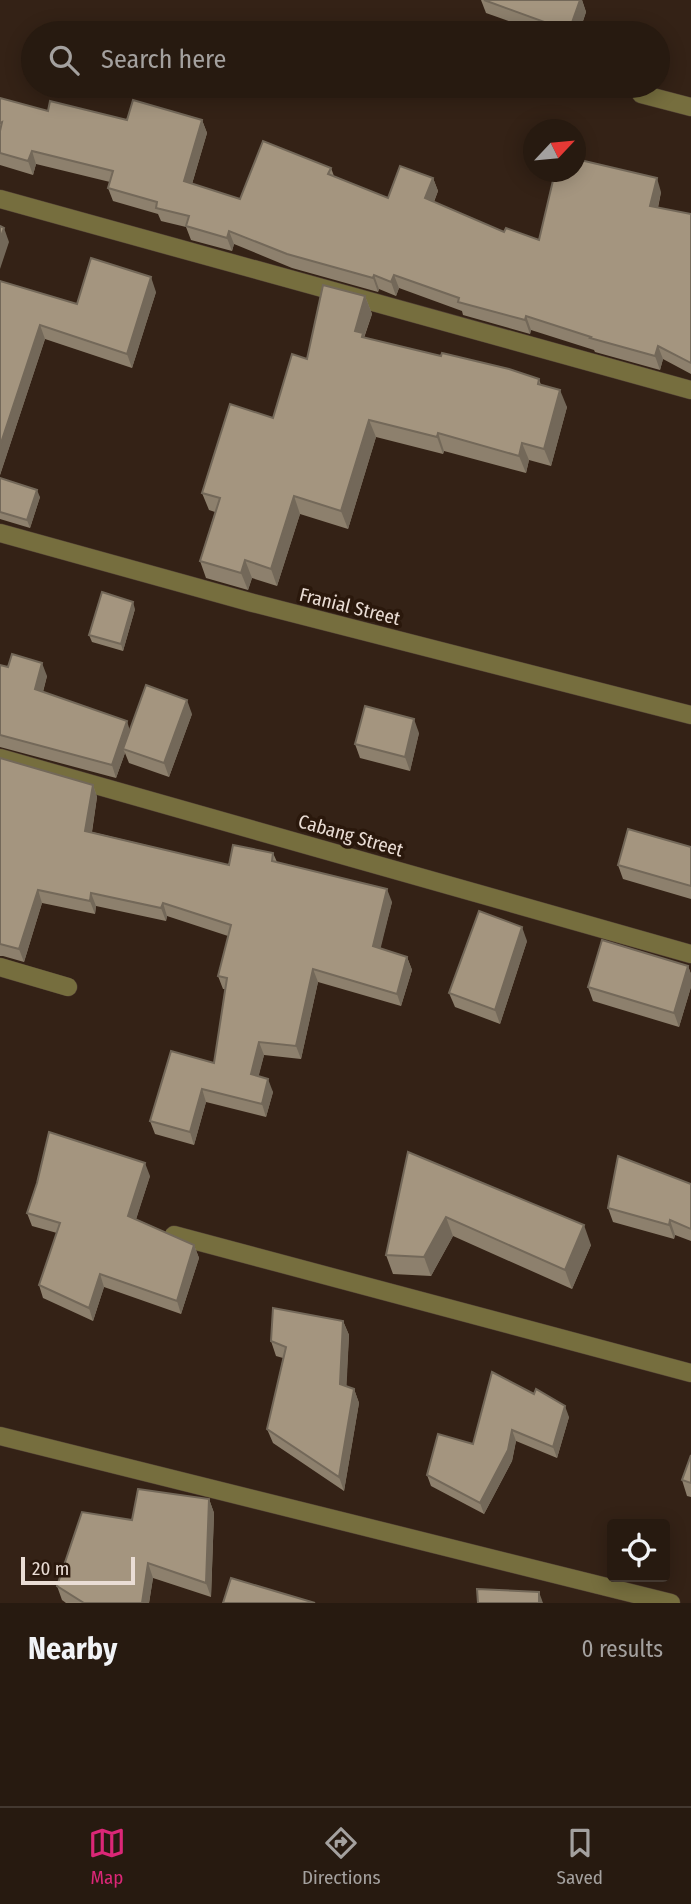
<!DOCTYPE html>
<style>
:root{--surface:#271a10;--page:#2f2319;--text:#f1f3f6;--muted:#a4a19f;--line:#433830;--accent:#db2777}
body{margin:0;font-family:"Fira Sans Condensed",sans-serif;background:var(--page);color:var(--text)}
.controls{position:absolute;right:21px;bottom:21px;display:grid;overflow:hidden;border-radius:7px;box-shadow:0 4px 18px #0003}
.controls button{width:63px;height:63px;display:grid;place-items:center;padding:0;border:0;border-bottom:2px solid var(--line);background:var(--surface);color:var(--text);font:35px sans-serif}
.compass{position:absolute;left:523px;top:119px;width:63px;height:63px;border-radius:50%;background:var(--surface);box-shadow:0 4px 18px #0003;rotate:64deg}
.scale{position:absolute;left:21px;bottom:18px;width:114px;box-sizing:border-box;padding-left:7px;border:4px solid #eaddd5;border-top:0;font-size:19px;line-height:24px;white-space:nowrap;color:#eaddd5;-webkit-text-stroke:5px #2a180c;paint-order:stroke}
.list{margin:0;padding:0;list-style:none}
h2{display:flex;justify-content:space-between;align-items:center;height:91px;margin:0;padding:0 28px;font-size:30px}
h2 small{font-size:23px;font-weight:400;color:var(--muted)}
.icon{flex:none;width:38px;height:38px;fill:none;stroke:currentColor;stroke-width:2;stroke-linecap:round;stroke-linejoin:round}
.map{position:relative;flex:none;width:691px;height:1603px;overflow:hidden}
.search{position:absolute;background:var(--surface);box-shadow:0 4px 18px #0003;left:21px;right:21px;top:21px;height:77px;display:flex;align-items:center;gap:18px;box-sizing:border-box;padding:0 24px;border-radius:38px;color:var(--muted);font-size:26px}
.sheet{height:203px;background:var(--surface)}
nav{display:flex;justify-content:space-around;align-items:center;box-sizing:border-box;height:98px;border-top:2px solid var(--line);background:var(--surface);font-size:19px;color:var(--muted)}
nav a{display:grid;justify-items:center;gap:4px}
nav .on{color:var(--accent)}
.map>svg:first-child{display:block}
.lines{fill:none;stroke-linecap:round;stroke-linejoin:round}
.minor-casing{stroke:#514035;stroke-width:19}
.minor{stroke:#766e3e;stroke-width:18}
.wall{fill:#8d806d}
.shaded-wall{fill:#736859}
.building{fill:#a4957f;stroke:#736859;stroke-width:2}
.labels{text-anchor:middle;stroke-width:7;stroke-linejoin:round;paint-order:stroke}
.street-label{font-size:19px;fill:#eaddd5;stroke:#2a180c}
</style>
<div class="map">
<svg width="691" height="1603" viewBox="0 0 691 1603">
<rect width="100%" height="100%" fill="#342216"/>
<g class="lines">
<g class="minor-casing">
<g id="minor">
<path d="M641 94 691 107"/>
<path d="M0 199 691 390"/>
<path d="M0 533 253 603 691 715"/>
<path d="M0 758 691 954"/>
<path d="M0 967 68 987"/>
<path d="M174 1235 691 1373"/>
<path d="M0 1436 671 1603"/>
</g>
</g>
<use href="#minor" class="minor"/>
</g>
<g class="wall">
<path d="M481 0H582L586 12 579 33H542L486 13Z"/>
<path d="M0 98 48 111 127 120H202L207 133 192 184 240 199 331 168 334 176 388 198 433 178 438 191 434 202 504 232 539 240 661 192 658 208 691 214V374L663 359 660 370 595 352 594 350 531 330 530 334 463 315 462 311 399 288 396 296 379 289 378 292 292 268 234 244 232 251 191 240 186 227 161 221 158 214 113 201 108 188 110 182 36 164 33 175 0 165Z"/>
<path d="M0 281 77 304 156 292 132 368 45 339 0 475Z"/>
<path d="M365 296 372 314 364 338 539 379 541 385 567 407 551 466 529 460 526 473 444 451 443 454 376 437 348 529 300 514 277 586 252 578 248 590 206 578 200 561 215 512 209 510 202 493 273 418 307 359Z"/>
<path d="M0 478 40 497 30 528 0 519Z"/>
<path d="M135 609 123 651 92 642 89 635Z"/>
<path d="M0 665 47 676 43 692 130 730 192 714 169 777 129 763 125 753 116 778 0 747Z"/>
<path d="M419 733 410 771 360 758 355 744Z"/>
<path d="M0 758 93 785 97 797 92 832 229 865 273 853 277 862 392 902 380 948 407 957 412 970 401 1006 318 982 301 1059 264 1055 258 1077 273 1092 266 1117 206 1102 194 1145 155 1134 150 1121 214 1063 225 989H223L218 976 228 936 167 916 166 921 96 906 95 914 42 903 24 962 3 956H0Z"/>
<path d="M691 847V899L623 879 618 865Z"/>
<path d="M527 941 500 1024 455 1007 449 993Z"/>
<path d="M688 966 691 974V987L679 1027 593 1001 588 987Z"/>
<path d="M408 1152 591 1245 572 1289 453 1236 431 1276 393 1274 386 1255Z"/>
<path d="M150 1176 136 1219 194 1245 199 1258 181 1314 104 1287 93 1321 43 1298 39 1285 57 1233 32 1226 27 1213Z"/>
<path d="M691 1184V1241L675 1235 674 1239 613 1222 608 1208Z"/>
<path d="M343 1321 349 1335 346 1386 354 1389 359 1403 344 1491 273 1443 267 1429 283 1358 276 1356 271 1341Z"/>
<path d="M492 1372 569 1417 557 1458 516 1441 512 1461 484 1514 431 1486 427 1475 473 1444Z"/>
<path d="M691 1455V1497L687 1496 682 1480Z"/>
<path d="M209 1499 214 1513 211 1597 153 1578 149 1603H66L62 1600 57 1586 132 1520Z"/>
</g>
<g class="shaded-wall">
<path d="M580 0H582L586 12 579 33H570L569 31Z"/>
<path d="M202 120 207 133 189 194 184 181Z"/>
<path d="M32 151 36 164 33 175 28 161Z"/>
<path d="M433 178 438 191 430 211 425 198Z"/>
<path d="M657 178 661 192 655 220 650 206Z"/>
<path d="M4 228 9 242 0 269V239Z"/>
<path d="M229 231 234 244 232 251 227 238Z"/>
<path d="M374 275 379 289 378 292 373 278Z"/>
<path d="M394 275 399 288 396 296 391 282Z"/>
<path d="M151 277 156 292 132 368 127 354Z"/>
<path d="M365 296 372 314 364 337 369 350 355 331Z"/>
<path d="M526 316 531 330 530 334 525 320Z"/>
<path d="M40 325 45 339 0 475V446Z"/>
<path d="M658 346 663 359 660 370 655 356Z"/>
<path d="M560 390 567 407 551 466 544 449Z"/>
<path d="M369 420 376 437 348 529 341 511Z"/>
<path d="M438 433 444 451 443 454 437 437Z"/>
<path d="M522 443 529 460 526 473 519 456Z"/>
<path d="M37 490 40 497 30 528 27 520Z"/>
<path d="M294 496 300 514 277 586 271 569Z"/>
<path d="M245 560 252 578 248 590 241 573Z"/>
<path d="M133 602 135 609 123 651 121 644Z"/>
<path d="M42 663 47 676 40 702 35 689Z"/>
<path d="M187 700 192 714 169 777 164 763Z"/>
<path d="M414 719 419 733 410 771 405 757Z"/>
<path d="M127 721 131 734 123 749 125 753 116 778 112 765Z"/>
<path d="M93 785 97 797 90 844 85 831Z"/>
<path d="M387 889 392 902 378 959 373 946Z"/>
<path d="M38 890 42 903 24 962 19 949Z"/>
<path d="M91 893 96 906 95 914 90 901Z"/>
<path d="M163 903 167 916 166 921 161 908Z"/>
<path d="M522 927 527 941 500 1024 495 1010Z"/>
<path d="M407 957 412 970 401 1006 397 994Z"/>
<path d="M688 966 691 974V987L679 1027 674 1013Z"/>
<path d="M313 969 318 982 301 1059 296 1046Z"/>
<path d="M259 1042 264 1055 256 1087 251 1074Z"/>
<path d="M268 1079 273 1092 266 1117 262 1104Z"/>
<path d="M202 1089 206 1102 194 1145 190 1132Z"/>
<path d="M145 1163 150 1176 133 1229 128 1216Z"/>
<path d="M446 1217 453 1236 431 1276 424 1257Z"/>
<path d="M670 1220 675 1235 674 1239 669 1225Z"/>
<path d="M584 1225 591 1245 572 1289 565 1270Z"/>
<path d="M194 1245 199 1258 181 1314 177 1301Z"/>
<path d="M100 1274 104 1287 93 1321 89 1308Z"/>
<path d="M343 1321 349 1335 346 1398 340 1384Z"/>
<path d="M354 1389 359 1403 344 1491 339 1477Z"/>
<path d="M565 1406 569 1417 557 1458 553 1447Z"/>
<path d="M512 1430 516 1441 512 1461 484 1514 480 1503Z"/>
<path d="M209 1499 214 1513 211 1597 206 1583Z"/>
<path d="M148 1563 153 1578 149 1603H142Z"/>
<path d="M539 1592 543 1603H539Z"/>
</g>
<g class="building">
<path d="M484 0H580L569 31Z"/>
<path d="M0 98 48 111 50 101 127 120 133 100 202 120 184 181 240 199 263 141 331 168 328 174 388 198 400 166 433 178 425 198 504 232 506 228 539 240 555 172H576V159L657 178 650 206 691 214V363L658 346 655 356 590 338 591 337 526 316 525 320 458 302 459 298 394 275 391 282 374 275 373 278 287 254 229 231 227 238 186 226 189 216 156 208 157 202 108 188 113 171 32 151 28 161 0 153V131L2 122 0 123Z"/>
<path d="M0 226 4 228 0 239Z"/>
<path d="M91 258 151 277 127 354 40 325 0 446V281L77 304Z"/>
<path d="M323 285 365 296 355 331 363 333 362 337 441 356 442 353 509 369 539 379 538 384 560 390 544 449 522 443 519 456 438 433 437 437 369 420 341 511 294 496 271 569 245 560 241 573 200 561 220 498 202 493 230 404 273 418 292 354 307 359Z"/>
<path d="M0 478 37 490 27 520 0 512Z"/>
<path d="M102 592 133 602 121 644 89 635Z"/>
<path d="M12 654 42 663 35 689 127 721 112 765 0 735V665L8 667Z"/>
<path d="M146 685 187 700 164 763 123 749Z"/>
<path d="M365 706 414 719 405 757 355 744Z"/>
<path d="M0 758 93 785 85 831 229 865 233 845 273 853 272 861 387 889 373 946 407 957 397 994 313 969 296 1046 259 1042 251 1074 268 1079 262 1104 202 1089 190 1132 150 1121 171 1051 214 1063 227 978 218 976 231 925 163 903 161 908 91 893 90 901 38 890 19 949 0 944Z"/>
<path d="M628 829 691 847V886L618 865Z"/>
<path d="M479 911 522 927 495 1010 449 993Z"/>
<path d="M602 940 688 966 674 1013 588 987Z"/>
<path d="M49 1132 145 1163 128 1216 194 1245 177 1301 100 1274 89 1308 39 1285 60 1223 27 1213 37 1183Z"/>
<path d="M408 1152 584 1225 565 1270 446 1217 424 1257 386 1255Z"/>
<path d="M618 1156 691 1184V1229L670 1220 669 1225 608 1208Z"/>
<path d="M273 1308 343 1321 340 1384 354 1389 339 1477 267 1429 286 1347 271 1341Z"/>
<path d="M492 1372 534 1394 536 1389 565 1406 553 1447 512 1430 508 1450 480 1503 427 1475 438 1434 473 1444Z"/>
<path d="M691 1455V1483L682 1480Z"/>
<path d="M138 1489 209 1499 206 1583 148 1563 142 1603H84L57 1586 82 1512 132 1520Z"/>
<path d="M231 1578 315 1603H223Z"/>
<path d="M477 1589 539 1592V1603H478Z"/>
</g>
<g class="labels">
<g class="street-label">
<text transform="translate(350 606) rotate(14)" y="7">Franial Street</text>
<text transform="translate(351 835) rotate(16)" y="7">Cabang Street</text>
</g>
</g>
</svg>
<div class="controls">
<button><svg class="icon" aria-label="locate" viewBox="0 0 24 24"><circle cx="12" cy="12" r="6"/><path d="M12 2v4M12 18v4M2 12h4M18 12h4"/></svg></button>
</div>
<svg class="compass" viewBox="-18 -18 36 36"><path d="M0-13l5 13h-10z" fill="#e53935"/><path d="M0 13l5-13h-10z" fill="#a4a19f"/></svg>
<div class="scale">20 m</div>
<div class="search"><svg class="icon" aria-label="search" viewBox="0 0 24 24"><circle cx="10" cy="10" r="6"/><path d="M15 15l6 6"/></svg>Search here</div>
</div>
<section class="sheet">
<h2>Nearby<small>0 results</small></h2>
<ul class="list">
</ul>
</section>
<nav>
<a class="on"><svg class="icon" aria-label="map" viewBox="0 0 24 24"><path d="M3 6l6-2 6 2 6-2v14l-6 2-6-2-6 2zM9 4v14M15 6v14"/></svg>Map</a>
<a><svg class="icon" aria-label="directions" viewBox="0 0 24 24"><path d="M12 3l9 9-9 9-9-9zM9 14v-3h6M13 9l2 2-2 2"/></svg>Directions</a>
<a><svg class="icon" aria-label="saved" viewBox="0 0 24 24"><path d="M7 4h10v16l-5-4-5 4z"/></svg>Saved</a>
</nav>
